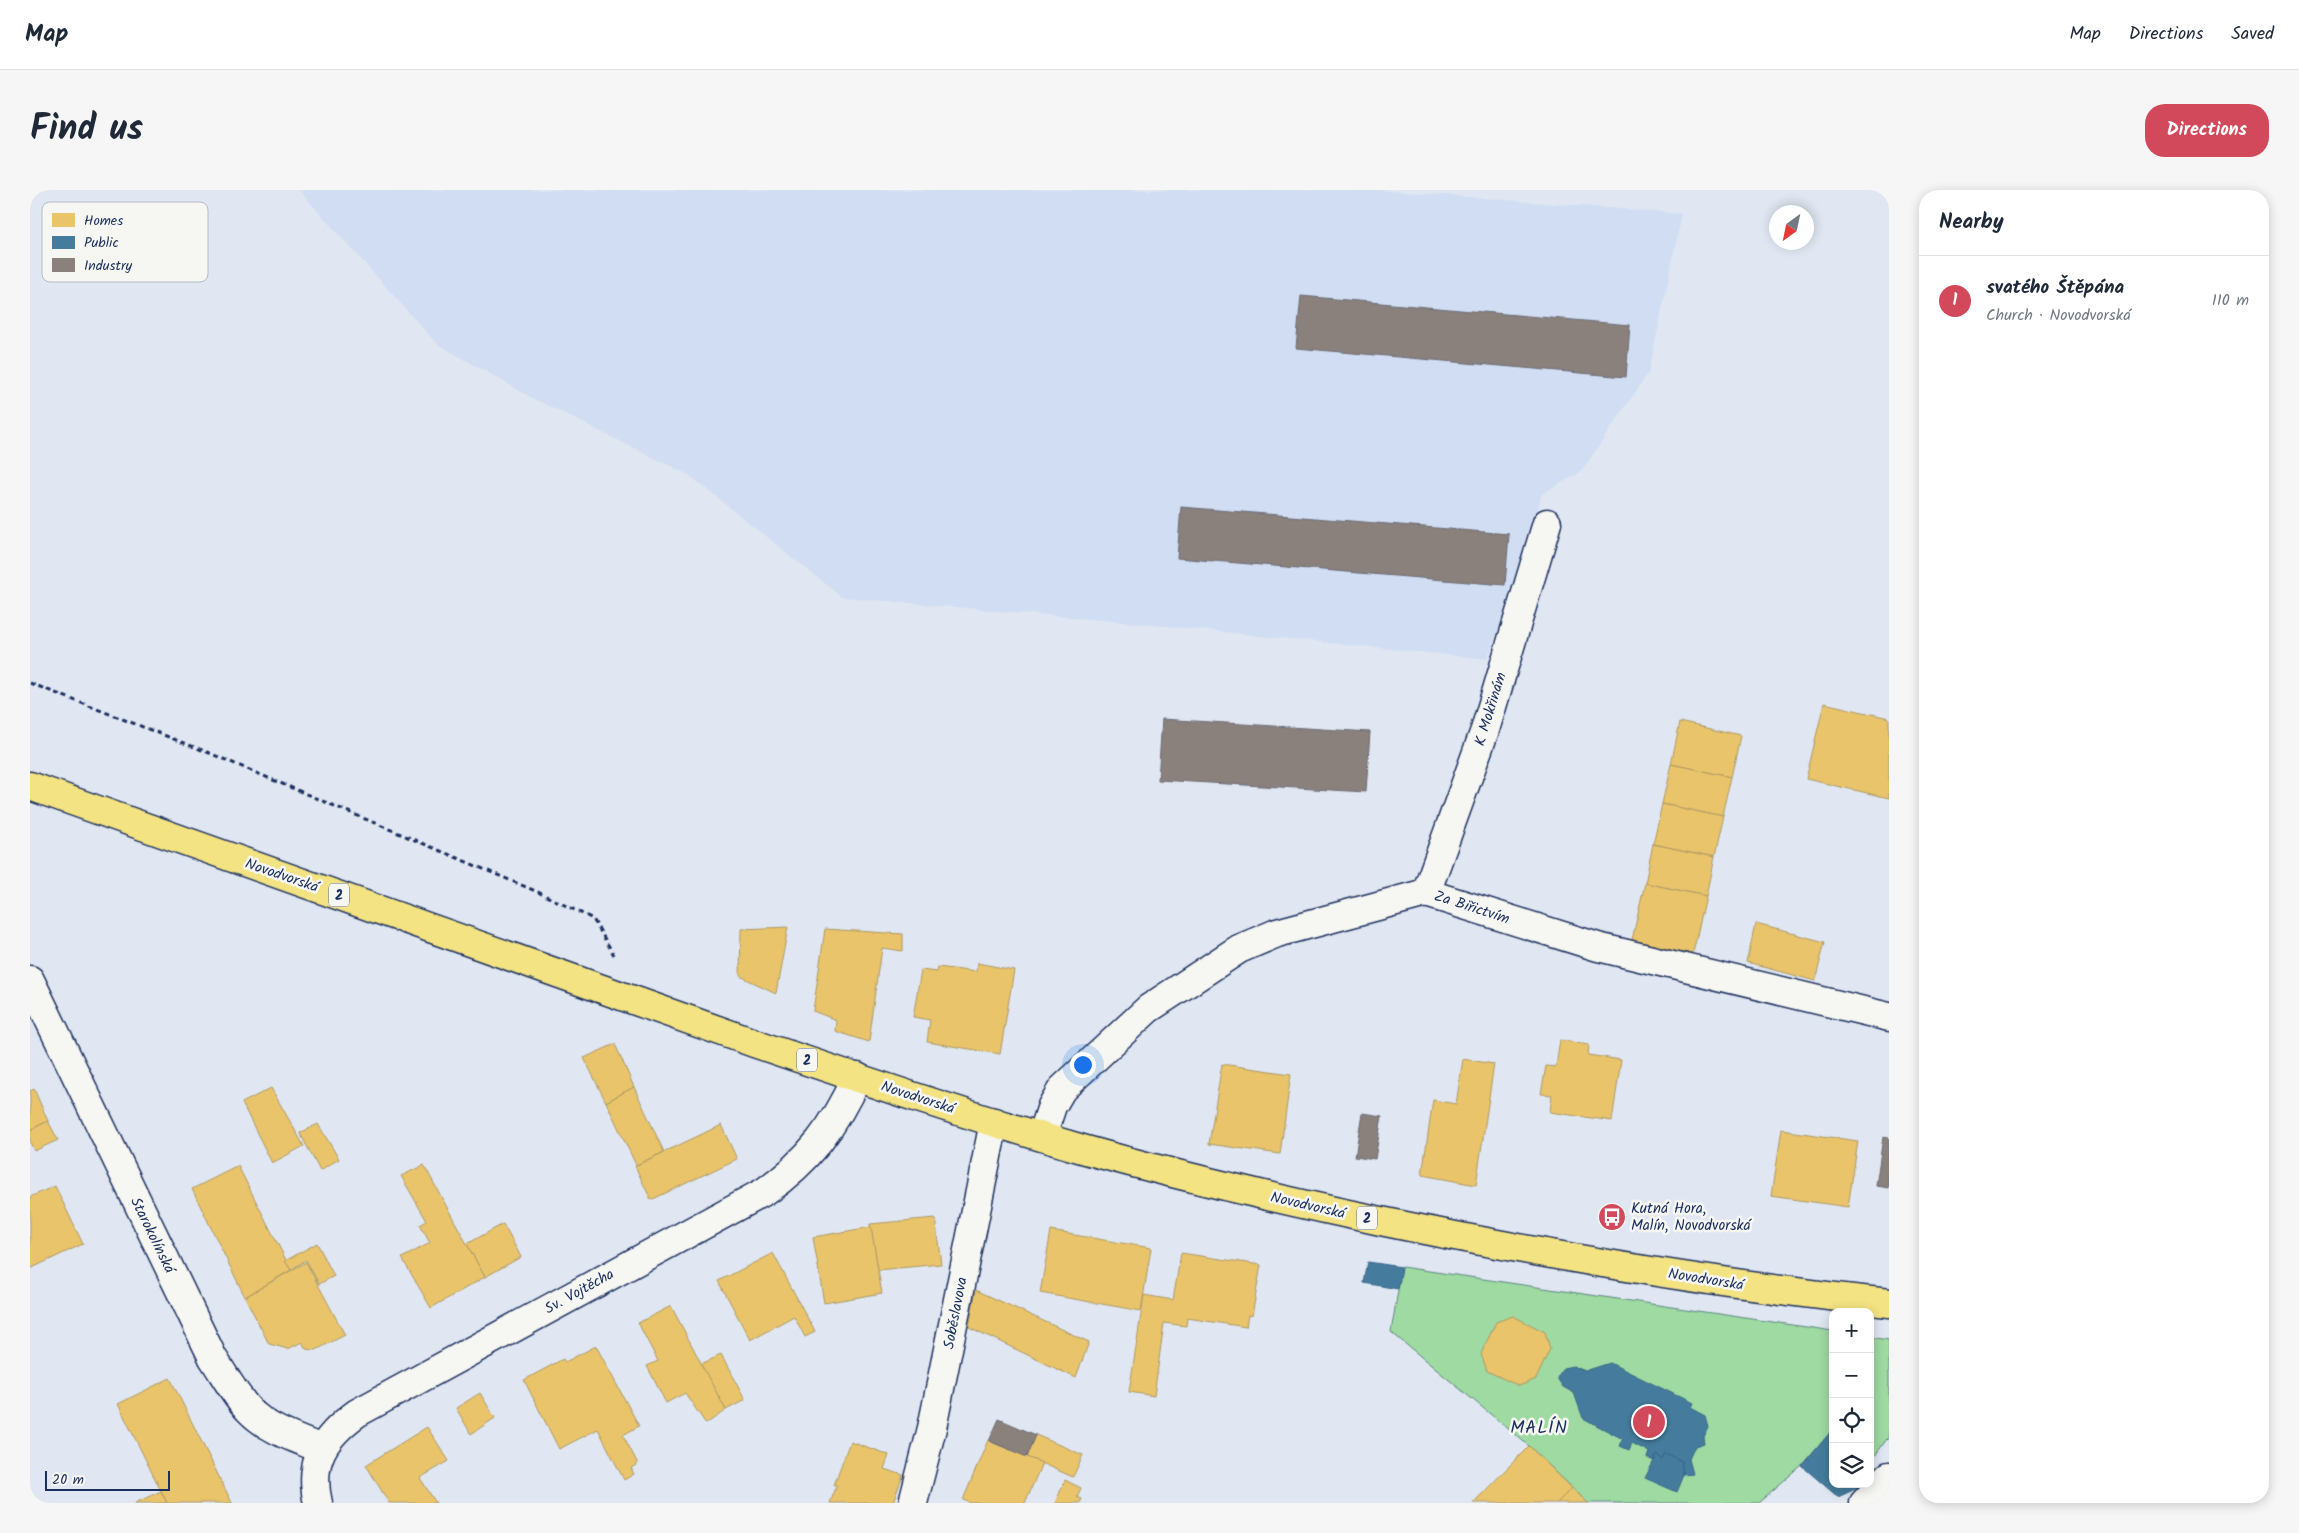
<!DOCTYPE html>
<meta charset="utf-8">
<style>
:root{--surface:#fff;--page:#f6f6f7;--text:#1f2937;--muted:#747a83;--line:#e0e1e3;--accent:#d1495b}
body{margin:0;font-family:Kalam,sans-serif;background:var(--page);color:var(--text)}
.controls{position:absolute;right:15px;bottom:15px;display:grid;overflow:hidden;border-radius:10px;box-shadow:0 2px 12px #0003}
.controls button{width:45px;height:45px;display:grid;place-items:center;padding:0;border:0;border-bottom:1px solid var(--line);background:var(--surface);color:var(--text);font:25px sans-serif}
.compass{position:absolute;left:1739px;top:15px;width:45px;height:45px;border-radius:50%;background:var(--surface);box-shadow:0 2px 12px #0003;rotate:213deg}
.scale{position:absolute;left:15px;bottom:12px;width:125px;box-sizing:border-box;padding-left:5px;border:2px solid #1b2f5e;border-top:0;font-size:14px;line-height:18px;white-space:nowrap;color:#1b2f5e;-webkit-text-stroke:4px #f6f6f2;paint-order:stroke}
.you{position:absolute;left:1052px;top:874px;width:18px;height:18px;margin:-12px;border:4px solid #fff;border-radius:50%;background:#1a73e8;box-shadow:0 0 0 8px #1a73e833}
.badge{display:grid;place-items:center;width:32px;height:32px;border-radius:50%;background:var(--accent);color:#fff;font-size:16px;font-weight:700}
.pin{position:absolute;translate:-50% -50%;border:2px solid #fff;box-shadow:0 1px 5px #0006}
.list{margin:0;padding:0;list-style:none}
h2{display:flex;justify-content:space-between;align-items:center;height:65px;margin:0;padding:0 20px;font-size:21px}
h2 small{font-size:16px;font-weight:400;color:var(--muted)}
.list li{display:grid;grid-template-columns:32px 1fr auto;gap:15px;align-items:center;box-sizing:border-box;height:90px;padding:0 20px;border-top:1px solid var(--line)}
.list b{display:block;font-size:19px;white-space:nowrap}
.list p{margin:0;font-size:16px;white-space:nowrap;color:var(--muted)}
.list em{font-size:16px;font-style:normal;color:var(--muted)}
.icon{flex:none;width:28px;height:28px;fill:none;stroke:currentColor;stroke-width:2;stroke-linecap:round;stroke-linejoin:round}
.map{position:relative;flex:none;width:1859px;height:1313px;overflow:hidden;border-radius:20px}
header{display:flex;align-items:center;gap:30px;box-sizing:border-box;height:70px;padding:0 25px;background:var(--surface);border-bottom:1px solid var(--line)}
header strong{font-size:24px}
nav{display:flex;gap:28px;margin-inline-start:auto;font-size:18px}
.intro{display:flex;align-items:center;justify-content:space-between;box-sizing:border-box;height:120px;padding:0 30px}
h1{margin:0;font-size:35px}
.button{padding:12px 22px;border-radius:20px;background:var(--accent);color:#fff;font-size:18px;font-weight:700}
main{display:flex;gap:30px;padding:0 30px}
aside{flex:1;background:var(--surface);border-radius:20px;box-shadow:0 2px 12px #0003}
.map>svg:first-child{display:block}
.built{fill:#d0ddf2}
.green{fill:#9edaa1;stroke:#5c8480}
.homes{fill:#e9c46a;stroke:#ab9766}
.public{fill:#457b9d;stroke:#38648a}
.industry{fill:#8a817c;stroke:#696873}
.lines{fill:none;stroke-linecap:round;stroke-linejoin:round}
.minor-casing{stroke:#1b2f5e;stroke-width:31}
.major-casing{stroke:#1b2f5e;stroke-width:31}
.path{stroke:#1b2f5e;stroke-width:3;stroke-dasharray:5 4;stroke-linecap:butt}
.minor{stroke:#f6f6f2;stroke-width:28}
.major{stroke:#f4e382;stroke-width:28}
.labels{text-anchor:middle;stroke-width:5;stroke-linejoin:round;paint-order:stroke}
.shield{fill:#f6f6f2;stroke:#5d6b8a;stroke-width:1}
.shield-label{font-size:14px;font-weight:bold;fill:#1b2f5e}
.street-label{font-size:15px;fill:#1b2f5e;stroke:#f6f6f2}
.poi-label{font-size:15px;fill:#1b2f5e;stroke:#f6f6f2;text-anchor:start}
.quarter-label{font-size:18px;letter-spacing:1px;fill:#1b2f5e;stroke:#f6f6f2}
.key{fill:#f6f6f2;stroke:#b4bac6;stroke-width:1}
.key-label{font-size:14px;fill:#1b2f5e}
</style>
<header>
<strong>Map</strong>
<nav><a>Map</a><a>Directions</a><a>Saved</a></nav>
</header>
<div class="intro"><h1>Find us</h1><a class="button">Directions</a></div>
<main>
<div class="map">
<svg width="1859" height="1313" viewBox="0 0 1859 1313">
<rect width="100%" height="100%" fill="#e0e7f2"/>
<filter id="ink" filterUnits="userSpaceOnUse"><feTurbulence type="fractalNoise" baseFrequency=".02" numOctaves="2"/><feDisplacementMap in="SourceGraphic" scale="10" xChannelSelector="R" yChannelSelector="G"/><feConvolveMatrix kernelMatrix="1 2 1 2 8 2 1 2 1" color-interpolation-filters="sRGB"/></filter>
<g filter="url(#ink)">
<path class="built" d="M269 0H1349L1652 24 1619 182 1551 282 1512 304 1488 387 1457 469 1105 433 812 407 659 285 502 208 406 153Z"/>
<g class="green">
<path d="M1372 1077 1803 1141V1239L1772 1276 1729 1313H1558L1499 1256 1361 1142Z"/>
<path d="M1840 1147 1859 1150V1246L1844 1267 1840 1264Z"/>
</g>
<g class="homes">
<path d="M1794 513 1859 528V608L1776 589Z"/>
<path d="M1650 532 1711 546 1702 587 1641 574Z"/>
<path d="M1641 574 1702 587 1693 627 1632 614Z"/>
<path d="M1632 614 1693 627 1684 667 1623 654Z"/>
<path d="M1623 654 1684 667 1676 706 1615 693Z"/>
<path d="M1615 693 1676 706 1663 764 1602 750Z"/>
<path d="M1726 734 1795 752 1785 791 1718 773Z"/>
<path d="M758 737 746 803 710 786 711 739Z"/>
<path d="M795 739 873 744V761L852 758 839 852 805 841 806 830 783 821Z"/>
<path d="M947 773 984 780 970 864 897 852 900 830 883 827 891 780 907 782 908 777 946 782Z"/>
<path d="M1530 850 1559 855 1558 865 1591 870 1582 931 1520 922 1522 905 1511 904 1516 876 1526 877Z"/>
<path d="M585 854 604 897 576 912 554 868Z"/>
<path d="M1433 869 1464 874 1446 995 1392 985 1403 910 1426 914Z"/>
<path d="M1192 874 1261 884 1250 964 1179 954Z"/>
<path d="M604 897 634 962 606 975 576 912Z"/>
<path d="M241 898 274 956 242 973 212 913Z"/>
<path d="M4 899 18 931 0 940V901Z"/>
<path d="M18 931 28 950 4 961 0 952V940Z"/>
<path d="M288 934 309 969 290 981 270 943Z"/>
<path d="M691 935 707 969 621 1010 605 976Z"/>
<path d="M1751 940 1828 951 1818 1017 1741 1006Z"/>
<path d="M394 975 455 1087 401 1118 372 1068 400 1053 390 1035 397 1031 371 986Z"/>
<path d="M208 976 261 1080 215 1107 162 999Z"/>
<path d="M25 996 53 1054 0 1079V1007Z"/>
<path d="M905 1028 911 1074 848 1080 840 1034Z"/>
<path d="M473 1034 491 1067 455 1087 437 1054Z"/>
<path d="M841 1037 852 1103 794 1113 783 1047Z"/>
<path d="M1021 1041 1121 1058 1111 1121 1010 1103Z"/>
<path d="M287 1053 304 1086 289 1094 276 1070 261 1080 255 1071Z"/>
<path d="M743 1063 785 1142 775 1147 764 1126 720 1150 689 1091Z"/>
<path d="M1151 1063 1231 1075 1222 1126 1218 1125 1216 1137 1157 1128 1156 1136 1134 1133 1124 1206 1099 1202 1114 1105 1143 1110Z"/>
<path d="M276 1072 315 1145 286 1160 276 1159 272 1152 258 1159 239 1154 215 1107Z"/>
<path d="M946 1100 1059 1152 1046 1188 939 1137Z"/>
<path d="M641 1116 696 1220 676 1234 655 1203 636 1213 617 1176 628 1171 608 1133Z"/>
<path d="M1483 1126 1515 1142 1520 1159 1506 1189 1489 1196 1457 1181 1451 1164 1466 1132Z"/>
<path d="M566 1156 609 1236 593 1245 608 1274 601 1278 604 1284 594 1290 568 1239 529 1259 494 1190 533 1169 535 1172Z"/>
<path d="M691 1165 715 1210 696 1220 671 1174Z"/>
<path d="M140 1188 202 1313H137L88 1214Z"/>
<path d="M450 1203 465 1228 441 1244 426 1218Z"/>
<path d="M397 1237 419 1271 390 1288 406 1313H359L336 1275Z"/>
<path d="M1006 1245 1053 1265 1043 1287 997 1267Z"/>
<path d="M958 1250 1012 1273 995 1313H941L933 1310Z"/>
<path d="M820 1251 859 1265 854 1279 873 1285 863 1313H800L807 1295H804Z"/>
<path d="M1499 1256 1542 1298 1527 1313H1443Z"/>
<path d="M1035 1290 1051 1298 1047 1307 1052 1309 1050 1313H1025Z"/>
<path d="M1542 1298 1558 1313H1527Z"/>
<path d="M131 1301 137 1313H105Z"/>
</g>
<g class="public">
<path d="M1338 1072 1372 1077 1368 1099 1334 1093Z"/>
<path d="M1580 1173 1662 1213 1660 1217 1675 1225 1678 1236 1673 1246 1674 1253 1665 1256 1659 1269 1663 1284 1654 1285 1652 1272 1636 1264 1633 1270 1627 1265 1624 1271 1617 1268 1619 1262 1602 1253 1599 1260 1590 1256 1593 1249 1553 1228 1544 1203 1533 1197 1527 1188 1533 1178 1543 1176 1555 1181Z"/>
<path d="M1803 1239V1294H1836L1808 1307 1772 1276Z"/>
<path d="M1636 1264 1652 1272 1654 1285 1647 1302 1615 1288 1627 1265 1633 1270Z"/>
</g>
<g class="industry">
<path d="M1271 106 1600 135 1596 187 1266 158Z"/>
<path d="M1151 317 1479 344 1475 395 1147 368Z"/>
<path d="M1132 529 1340 542 1336 602 1128 590Z"/>
<path d="M1332 923 1352 926 1345 969 1325 966Z"/>
<path d="M1853 947 1859 948V998L1846 996Z"/>
<path d="M969 1229 1006 1245 997 1267 959 1251Z"/>
</g>
<g class="lines">
<g class="minor-casing">
<g id="minor">
<path d="M1396 703 1455 540 1517 333"/>
<path d="M0 790 183 1168C195 1186 205 1205 219 1220 238 1240 267 1249 292 1259"/>
<path d="M1012 946 1022 916 1032 899 1118 819 1209 759 1247 743 1396 703 1568 757 1859 827"/>
<path d="M288 1313C278 1271 294 1247 327 1223L734 1002C779 971 805 936 827 887"/>
<path d="M883 1313 902 1238 964 932"/>
<path d="M1834 1313 1859 1286"/>
</g>
</g>
<g class="major-casing">
<path id="major" d="M0 596 727 854C836 891 945 928 1056 960 1153 987 1252 1010 1351 1031 1519 1066 1689 1095 1859 1113"/>
</g>
<path class="path" d="M0 493 172 560 508 702 563 729 584 765"/>
<use href="#minor" class="minor"/>
<use href="#major" class="major"/>
</g>
</g>
<defs>
<g id="bus-disc" transform="scale(1.4375)"><circle r="9.5" fill="#d1495b" stroke="#f6f6f2"/><path d="M-5-6H5V4H4V6H2V4H-2V6H-4V4H-5ZM-3.5-4V0h7V-4ZM-3.5 1.2v1.5H-2V1.2ZM2 1.2v1.5H3.5V1.2Z" fill="#fff"/></g>
</defs>
<g fill-rule="evenodd">
<use href="#bus-disc" x="1582" y="1027"/>
</g>
<g class="labels">
<g class="shield">
<rect x="299" y="693.5" width="20" height="23" rx="4"/>
<rect x="767" y="858.5" width="20" height="23" rx="4"/>
<rect x="1327" y="1016.5" width="20" height="23" rx="4"/>
</g>
<g class="shield-label">
<text x="309" y="710">2</text>
<text x="777" y="875">2</text>
<text x="1337" y="1033">2</text>
</g>
<g class="street-label">
<text transform="translate(1460 519) rotate(-73)" y="5">K Mokřinám</text>
<text transform="translate(252 685) rotate(19)" y="5">Novodvorská</text>
<text transform="translate(1442 717) rotate(18)" y="5">Za Biřictvím</text>
<text transform="translate(888 907) rotate(18)" y="5">Novodvorská</text>
<text transform="translate(1278 1015) rotate(13)" y="5">Novodvorská</text>
<text transform="translate(123 1045) rotate(64)" y="5">Starokolínská</text>
<text transform="translate(1676 1089) rotate(9)" y="5">Novodvorská</text>
<text transform="translate(549 1101) rotate(-29)" y="5">Sv. Vojtěcha</text>
<text transform="translate(925 1123) rotate(-79)" y="5">Soběslavova</text>
</g>
<g class="poi-label">
<text x="1601" y="1023">Kutná Hora,<tspan x="1601" dy="17">Malín, Novodvorská</tspan></text>
</g>
<g class="quarter-label">
<text x="1509" y="1243">MALÍN</text>
</g>
</g>
<rect x="12" y="12" width="166" height="80" rx="8" class="key"/>
<rect x="22" y="23" width="23" height="14" fill="#e9c46a"/>
<rect x="22" y="46" width="23" height="13" fill="#457b9d"/>
<rect x="22" y="68" width="23" height="14" fill="#8a817c"/>
<g class="key-label">
<text x="54" y="35">Homes</text>
<text x="54" y="57">Public</text>
<text x="54" y="80">Industry</text>
</g>
</svg>
<div class="controls">
<button>+</button>
<button>−</button>
<button><svg class="icon" aria-label="locate" viewBox="0 0 24 24"><circle cx="12" cy="12" r="6"/><path d="M12 2v4M12 18v4M2 12h4M18 12h4"/></svg></button>
<button><svg class="icon" aria-label="layers" viewBox="0 0 24 24"><path d="M12 4l9 5-9 5-9-5zM3 14l9 5 9-5"/></svg></button>
</div>
<svg class="compass" viewBox="-18 -18 36 36"><path d="M0-13l5 13h-10z" fill="#e53935"/><path d="M0 13l5-13h-10z" fill="#747a83"/></svg>
<div class="scale">20 m</div>
<div class="you"></div>
<div class="pin badge" style="left:1619px;top:1232px">1</div>
</div>
<aside>
<h2>Nearby<small></small></h2>
<ul class="list">
<li><span class="badge">1</span><div><b>svatého Štěpána</b><p>Church · Novodvorská</p></div><em>110 m</em></li>
</ul>
</aside>
</main>
